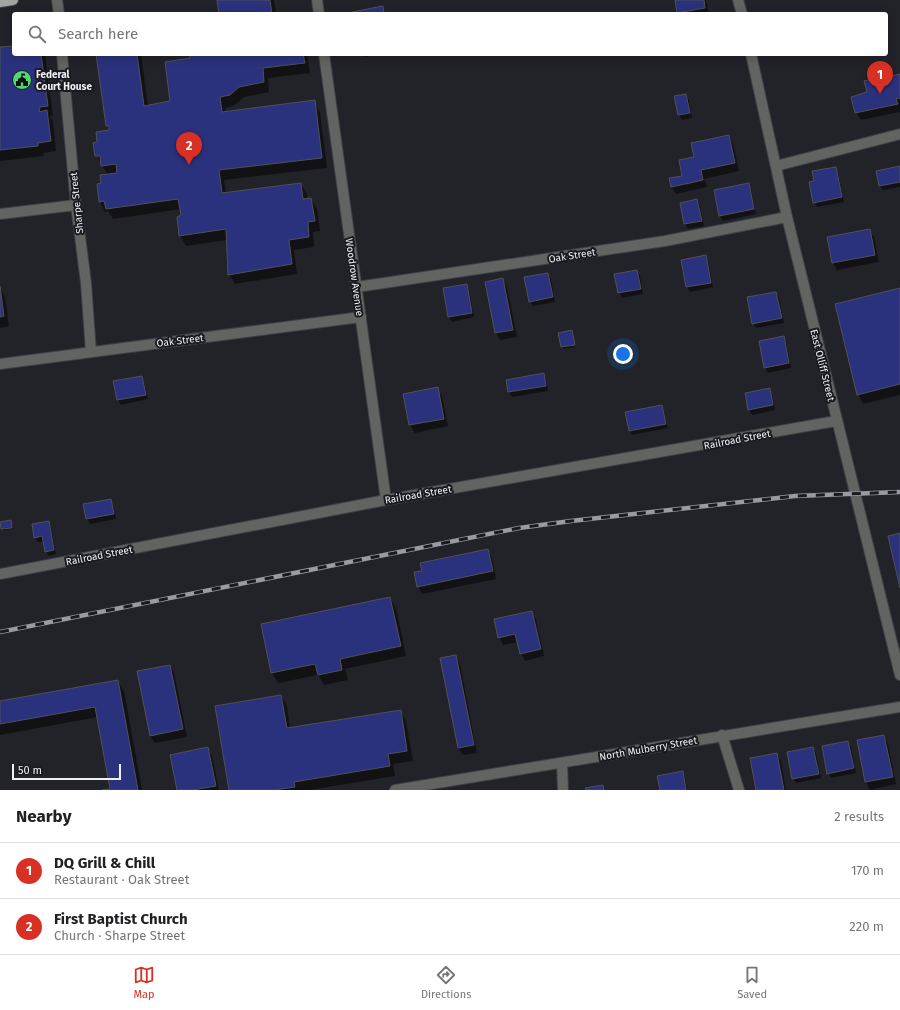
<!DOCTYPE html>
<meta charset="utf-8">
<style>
:root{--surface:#fff;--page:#f6f6f6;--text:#202124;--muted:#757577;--line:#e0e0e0;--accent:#d93025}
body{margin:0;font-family:"Fira Sans",sans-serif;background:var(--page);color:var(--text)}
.scale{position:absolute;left:12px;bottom:10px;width:109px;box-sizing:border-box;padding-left:4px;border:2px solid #eff0f4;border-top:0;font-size:11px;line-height:14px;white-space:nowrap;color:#eff0f4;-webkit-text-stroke:3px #191a20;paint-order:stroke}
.you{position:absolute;left:623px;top:354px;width:14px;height:14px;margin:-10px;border:3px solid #fff;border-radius:50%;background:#1a73e8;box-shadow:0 0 0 6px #1a73e833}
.badge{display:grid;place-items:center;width:26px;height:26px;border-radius:50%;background:var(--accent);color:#fff;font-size:13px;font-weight:700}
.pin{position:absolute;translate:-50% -33px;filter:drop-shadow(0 1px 2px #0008)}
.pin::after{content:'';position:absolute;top:21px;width:14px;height:12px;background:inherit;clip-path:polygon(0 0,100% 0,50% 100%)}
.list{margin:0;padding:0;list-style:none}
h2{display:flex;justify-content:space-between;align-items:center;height:52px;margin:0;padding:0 16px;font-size:17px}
h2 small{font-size:13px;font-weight:400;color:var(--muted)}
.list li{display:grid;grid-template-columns:26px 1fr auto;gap:12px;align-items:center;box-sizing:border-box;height:56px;padding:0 16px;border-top:1px solid var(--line)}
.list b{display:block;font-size:15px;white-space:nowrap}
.list p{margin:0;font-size:13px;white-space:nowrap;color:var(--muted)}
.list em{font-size:13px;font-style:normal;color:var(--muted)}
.icon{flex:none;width:22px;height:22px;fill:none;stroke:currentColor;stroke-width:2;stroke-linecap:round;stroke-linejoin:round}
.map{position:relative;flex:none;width:900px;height:790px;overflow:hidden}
.search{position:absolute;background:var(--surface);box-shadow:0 2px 10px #0003;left:12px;right:12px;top:12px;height:44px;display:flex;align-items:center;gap:10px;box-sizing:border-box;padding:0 14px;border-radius:4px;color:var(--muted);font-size:15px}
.sheet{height:164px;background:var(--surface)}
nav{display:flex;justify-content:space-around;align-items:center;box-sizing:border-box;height:56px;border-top:1px solid var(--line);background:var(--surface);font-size:11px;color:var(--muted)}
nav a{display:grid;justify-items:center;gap:2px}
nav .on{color:var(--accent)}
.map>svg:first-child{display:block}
.shadow{fill:#0007}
.building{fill:#2b327d;stroke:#4f5157}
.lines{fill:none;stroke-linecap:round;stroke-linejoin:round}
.minor-casing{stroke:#3f4045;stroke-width:12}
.major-casing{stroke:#3f4045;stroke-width:12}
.minor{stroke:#626462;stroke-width:10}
.major{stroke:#a0a5a0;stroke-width:10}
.rail-casing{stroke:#9a9ba0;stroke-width:4.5}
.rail{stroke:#191a20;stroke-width:3;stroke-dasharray:9;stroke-linecap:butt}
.labels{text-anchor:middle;stroke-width:4;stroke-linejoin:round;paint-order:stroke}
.poi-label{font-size:10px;font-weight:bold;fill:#eff0f4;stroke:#191a20;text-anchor:start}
.street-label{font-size:10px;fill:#eff0f4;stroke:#191a20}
</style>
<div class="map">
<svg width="900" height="790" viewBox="0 0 900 790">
<rect width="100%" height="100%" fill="#222329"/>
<g class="shadow">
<path d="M218 0H274L276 14H220Z"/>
<path d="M676 0H706L709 14H679Z"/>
<path d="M14 47V54H45L53 116H50L53 121 56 151 43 153 44 156 0 161V48Z"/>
<path d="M97 54H141L148 106 171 102 192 59 191 54H307L310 73 268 78 269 92 244 97 235 105 225 108 226 113 314 102 320 112 327 168 224 180 226 194 301 184 307 194V199H311L317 209 320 231 313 232 314 247 294 250 297 274 235 284 229 274 227 240 186 246 180 236 178 217 182 216 181 209 113 219 108 211 105 212 100 202 98 184H103L108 175 96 155 99 143 110 131 107 126Z"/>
<path d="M363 54H380L364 57Z"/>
<path d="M900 75V112L861 120 856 112 868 93 891 77Z"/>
<path d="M686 95 689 100 692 118 682 120 679 115 675 97Z"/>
<path d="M729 136 733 143 739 171 686 183V185L705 180 707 187 676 194 672 187 683 176 695 157Z"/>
<path d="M900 167V187L883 190 880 186Z"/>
<path d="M835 168 838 173 844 202 817 207 814 202 815 182Z"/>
<path d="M748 185 751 189 756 214 723 221 720 216Z"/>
<path d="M697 200 700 205 704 226 688 229 685 224Z"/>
<path d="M869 230 874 237 879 262 837 270 833 263Z"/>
<path d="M705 256 708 261 713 287 690 292 687 287 682 260Z"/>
<path d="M637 271 640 276 643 294 622 298 619 293 615 275Z"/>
<path d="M548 274 551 279 555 302 533 306 530 301Z"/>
<path d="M503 279 507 287 517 337 500 340 496 333 486 283Z"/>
<path d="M466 285 469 290 474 317 452 322 449 317 444 289Z"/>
<path d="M0 288 5 297 9 326 0 328Z"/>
<path d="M900 290V395L863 404 858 394Z"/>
<path d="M776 293 779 297 784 323 756 328 753 323Z"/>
<path d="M573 333 575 347 563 349 559 334Z"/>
<path d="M783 337 786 342 791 368 768 373 765 368Z"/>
<path d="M544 374 546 379 548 391 512 397 509 392 507 381Z"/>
<path d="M141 377 144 382 148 399 121 405 118 400Z"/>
<path d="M437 388 442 396 448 426 415 433 410 425 404 394Z"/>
<path d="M769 389 772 394 775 410 752 415 749 410 746 394Z"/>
<path d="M661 406 664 411 668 428 632 435 629 430Z"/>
<path d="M110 500 113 505 116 519 90 524 87 519 84 505Z"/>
<path d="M11 521 13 529 3 530 2 528Z"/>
<path d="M48 522 51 527 56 554 49 556 46 551 44 541 38 542 35 538Z"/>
<path d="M488 550 492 558 496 579 422 594 418 586 423 571Z"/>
<path d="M390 598 396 608 406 656 345 669 348 680 324 685 318 675 278 683 272 673 262 625Z"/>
<path d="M531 612 536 619 544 656 525 661 521 653 518 642 503 645 499 637Z"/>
<path d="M456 656 460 664 477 753 463 755 458 748Z"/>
<path d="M170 666 174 673 187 737 155 743 150 736Z"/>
<path d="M118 681 124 691 142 790H108L111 789 98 717 0 735V702Z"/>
<path d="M281 696 287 706 290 729 400 711 406 721 413 761 393 764 395 776 310 790H230Z"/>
<path d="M884 736 888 744 896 784 870 790 866 782 858 741Z"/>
<path d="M848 742 851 747 856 773 831 778 828 773Z"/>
<path d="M813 748 816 753 821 778 796 783 793 778Z"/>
<path d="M208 749 212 756 219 790H178Z"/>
<path d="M776 754 781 761 786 790H757Z"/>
<path d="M682 772 685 777 687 790H661Z"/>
</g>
<g class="building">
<path d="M217 0H270L272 14H219Z"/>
<path d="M675 0H704L705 8 677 13Z"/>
<path d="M383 6 384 14H352V12Z"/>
<path d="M14 46V54H41L48 106 40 107 39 112 47 110 51 141 38 143V146L0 150V47Z"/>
<path d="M96 54H137L144 106 170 101 165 62 190 58V54H303L305 63 263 68 264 82 239 87 230 95 220 97 222 112 315 100 322 158 219 170 222 193 301 183 303 199 311 198 315 221 308 222 309 237 289 240 292 264 228 275 226 229 179 236 177 217 181 215 178 199 106 209 104 201 99 202 97 184 101 183 100 175 117 173 116 164 101 166 100 156H95L93 143 97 142 96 132 109 130V126H106Z"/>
<path d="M890 74 891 76 900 74V98L896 99 898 104 855 113 851 97 867 92 864 81 881 77V76Z"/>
<path d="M686 94 690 113 678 115 674 96Z"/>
<path d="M729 135 735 163 701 170 703 180 671 187 669 178 682 176 679 160 694 157 691 143Z"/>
<path d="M900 166V182L879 186 876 171Z"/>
<path d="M836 167 842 197 813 203 809 182 814 181 812 171Z"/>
<path d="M749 183 754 209 719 216 714 190Z"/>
<path d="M697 199 702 221 684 224 680 203Z"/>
<path d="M870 229 875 255 832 263 827 237Z"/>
<path d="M706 255 711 283 686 287 681 260Z"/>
<path d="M637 270 641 289 618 293 614 274Z"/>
<path d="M548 273 553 297 529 302 524 277Z"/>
<path d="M503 278 513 330 495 333 485 282Z"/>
<path d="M467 284 472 313 448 317 443 288Z"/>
<path d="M0 286 4 316 0 317Z"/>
<path d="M900 288V384L857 395 835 304Z"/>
<path d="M776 292 782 318 752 324 747 297Z"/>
<path d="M572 330 575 345 561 347 558 333Z"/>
<path d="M784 336 789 363 764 368 759 341Z"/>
<path d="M544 373 546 386 508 392 506 380Z"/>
<path d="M142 376 146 395 117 400 113 381Z"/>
<path d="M438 387 444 419 409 425 403 394Z"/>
<path d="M770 388 773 405 748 410 745 393Z"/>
<path d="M662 405 666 424 629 431 625 412Z"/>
<path d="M111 499 114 514 86 519 83 504Z"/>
<path d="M11 520 12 528 1 529 0 522Z"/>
<path d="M49 521 54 550 45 552 42 536 34 538 32 524Z"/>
<path d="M900 533V588L888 536Z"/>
<path d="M488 549 493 571 417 587 414 572 422 571 420 563Z"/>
<path d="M390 597 401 646 340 659 342 670 318 675 315 664 271 673 261 624Z"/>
<path d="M532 611 541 649 520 654 515 634 498 638 494 619Z"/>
<path d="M456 655 474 745 458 748 440 658Z"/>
<path d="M170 665 183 729 150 736 137 671Z"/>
<path d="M118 680 138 790H102L110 789 95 707 0 724V701Z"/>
<path d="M281 695 287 728 401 710 407 751 388 754 390 766 294 782 295 787 274 790H229L215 706Z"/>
<path d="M884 735 893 777 865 782 857 740Z"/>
<path d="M848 741 854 768 827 774 822 746Z"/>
<path d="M208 747 216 786 193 790H177L170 755Z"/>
<path d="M813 747 819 774 792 779 787 752Z"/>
<path d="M777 753 784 790H756L750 758Z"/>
<path d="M683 771 686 790H660L657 776Z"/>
<path d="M603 785 604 790H586L585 788Z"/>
</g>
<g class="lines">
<g class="minor-casing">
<g id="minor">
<path d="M57 0 59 14"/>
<path d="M317 0 319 14"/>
<path d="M738 0 742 14"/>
<path d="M62 54 76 205 86 283 91 352"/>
<path d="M324 54 386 500"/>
<path d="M751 54 787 217 900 675"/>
<path d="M776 166 900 134"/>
<path d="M0 214 76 205"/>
<path d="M357 287 665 241 787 217"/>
<path d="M0 364 361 317"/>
<path d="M0 574 386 500 836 421"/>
<path d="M722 735 739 790"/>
<path d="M562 763 563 790"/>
<path d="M395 790 900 707"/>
</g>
</g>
<g class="major-casing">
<path id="major" d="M0 2 13 0"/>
</g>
<use href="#minor" class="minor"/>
<use href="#major" class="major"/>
<g class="rail-casing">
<path id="rail" d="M0 632 519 528 571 521 795 496 900 492"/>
</g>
<use href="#rail" class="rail"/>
</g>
<defs>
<g id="civic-disc" transform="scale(1)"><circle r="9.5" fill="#50d674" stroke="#191a20"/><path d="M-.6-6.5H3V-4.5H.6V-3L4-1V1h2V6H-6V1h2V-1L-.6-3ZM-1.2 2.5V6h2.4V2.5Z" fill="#111"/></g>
</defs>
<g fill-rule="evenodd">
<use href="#civic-disc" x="22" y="80"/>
</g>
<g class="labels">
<g class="poi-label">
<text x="36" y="78">Federal<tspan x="36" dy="12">Court House</tspan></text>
</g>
<g class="street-label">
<text transform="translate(76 203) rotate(-96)" y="4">Sharpe Street</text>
<text transform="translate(572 255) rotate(-9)" y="4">Oak Street</text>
<text transform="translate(355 277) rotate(82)" y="4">Woodrow Avenue</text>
<text transform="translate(180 340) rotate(-7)" y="4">Oak Street</text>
<text transform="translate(823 365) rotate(76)" y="4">East Olliff Street</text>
<text transform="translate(737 439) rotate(-11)" y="4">Railroad Street</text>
<text transform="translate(418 494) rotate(-10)" y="4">Railroad Street</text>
<text transform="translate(99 555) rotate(-11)" y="4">Railroad Street</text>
<text transform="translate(648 748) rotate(-10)" y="4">North Mulberry Street</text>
</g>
</g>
</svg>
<div class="scale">50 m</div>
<div class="you"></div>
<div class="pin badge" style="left:880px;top:94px">1</div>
<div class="pin badge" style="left:189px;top:165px">2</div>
<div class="search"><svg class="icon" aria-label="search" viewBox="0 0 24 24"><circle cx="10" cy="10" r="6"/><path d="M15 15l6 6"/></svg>Search here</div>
</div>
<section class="sheet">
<h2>Nearby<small>2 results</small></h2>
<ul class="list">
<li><span class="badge">1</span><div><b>DQ Grill &amp; Chill</b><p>Restaurant · Oak Street</p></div><em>170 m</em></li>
<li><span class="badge">2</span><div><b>First Baptist Church</b><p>Church · Sharpe Street</p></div><em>220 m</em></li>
</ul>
</section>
<nav>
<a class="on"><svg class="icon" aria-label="map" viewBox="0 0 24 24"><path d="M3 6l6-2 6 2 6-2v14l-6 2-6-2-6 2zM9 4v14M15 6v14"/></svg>Map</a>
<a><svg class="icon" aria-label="directions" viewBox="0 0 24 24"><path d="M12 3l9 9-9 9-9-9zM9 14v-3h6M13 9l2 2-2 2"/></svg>Directions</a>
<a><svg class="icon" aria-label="saved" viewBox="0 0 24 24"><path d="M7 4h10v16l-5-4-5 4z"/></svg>Saved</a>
</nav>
